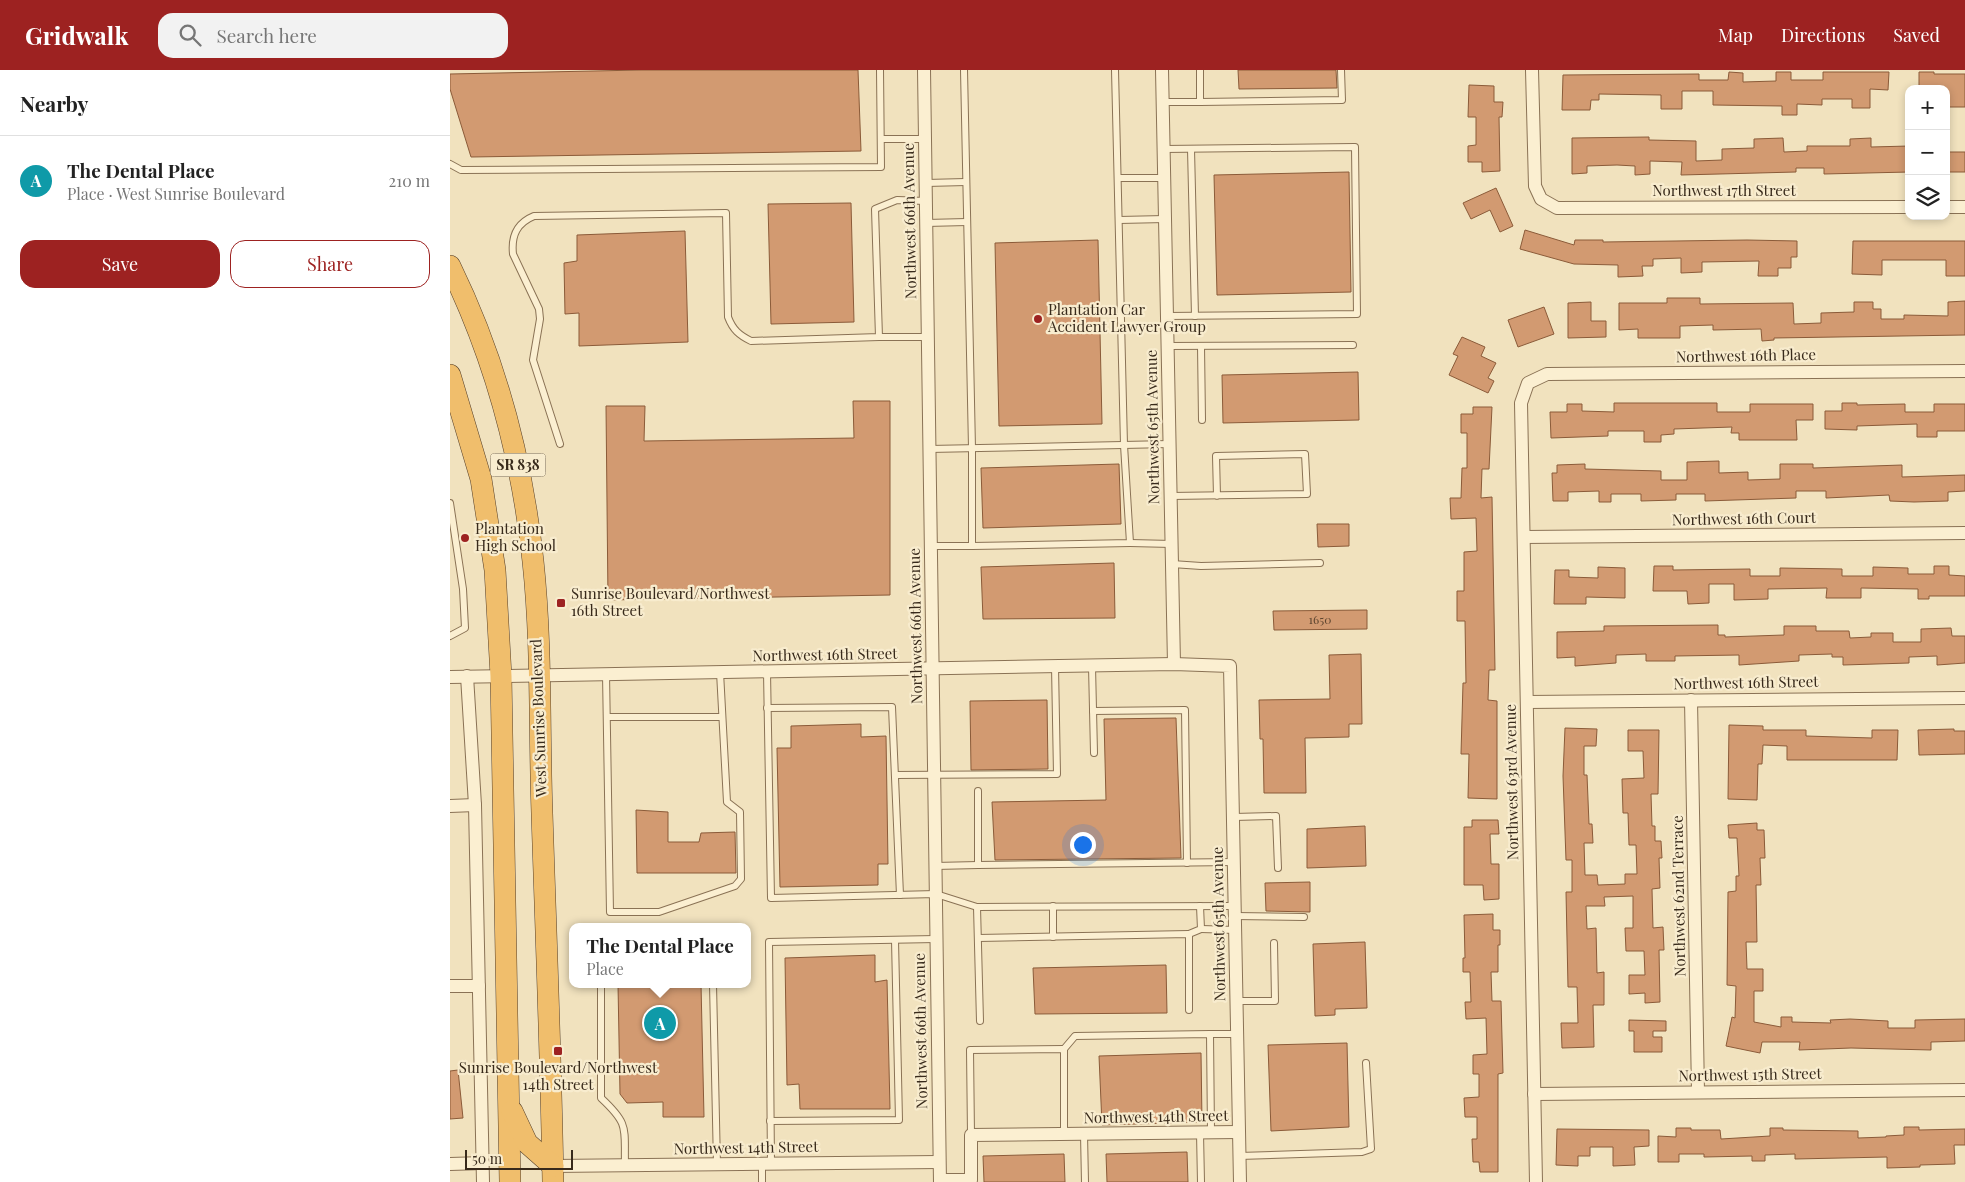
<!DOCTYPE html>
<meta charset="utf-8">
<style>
:root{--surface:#fff;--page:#f2f2f2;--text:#222;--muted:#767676;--line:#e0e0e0;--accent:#9d2221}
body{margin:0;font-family:"Playfair Display",serif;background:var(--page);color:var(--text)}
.controls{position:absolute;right:15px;top:15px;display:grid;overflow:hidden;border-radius:10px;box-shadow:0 2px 8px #0003}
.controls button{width:45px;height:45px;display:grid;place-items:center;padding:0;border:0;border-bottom:1px solid var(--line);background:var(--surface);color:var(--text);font:25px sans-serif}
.scale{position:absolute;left:15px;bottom:12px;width:108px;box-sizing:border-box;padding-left:5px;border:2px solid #382a1b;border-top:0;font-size:14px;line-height:18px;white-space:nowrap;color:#382a1b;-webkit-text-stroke:4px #f8ecce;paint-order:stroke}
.you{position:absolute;left:632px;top:774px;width:18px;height:18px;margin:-12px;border:4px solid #fff;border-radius:50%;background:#1a73e8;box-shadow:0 0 0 8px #1a73e833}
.badge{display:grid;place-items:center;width:32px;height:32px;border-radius:50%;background:var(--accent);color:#fff;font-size:16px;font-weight:700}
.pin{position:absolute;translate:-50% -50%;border:2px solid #fff;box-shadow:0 1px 5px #0006}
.popup{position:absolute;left:119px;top:853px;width:182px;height:65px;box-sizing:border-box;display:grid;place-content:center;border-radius:10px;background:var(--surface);filter:drop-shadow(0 1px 4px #0005);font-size:16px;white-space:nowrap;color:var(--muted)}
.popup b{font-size:19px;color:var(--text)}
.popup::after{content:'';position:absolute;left:50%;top:100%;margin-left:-10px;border:10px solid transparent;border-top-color:var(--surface)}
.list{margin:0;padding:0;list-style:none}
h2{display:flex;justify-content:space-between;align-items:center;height:65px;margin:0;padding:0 20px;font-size:21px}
h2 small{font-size:16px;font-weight:400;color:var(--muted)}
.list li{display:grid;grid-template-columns:32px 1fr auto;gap:15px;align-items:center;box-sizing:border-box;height:90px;padding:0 20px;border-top:1px solid var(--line)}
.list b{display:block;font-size:19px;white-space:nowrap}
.list p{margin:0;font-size:16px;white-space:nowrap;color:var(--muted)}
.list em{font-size:16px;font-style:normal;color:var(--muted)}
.actions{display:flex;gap:10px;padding:15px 20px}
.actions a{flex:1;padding:11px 0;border:1px solid var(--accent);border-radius:15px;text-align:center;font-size:18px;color:var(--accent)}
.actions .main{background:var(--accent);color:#fff}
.icon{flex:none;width:28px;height:28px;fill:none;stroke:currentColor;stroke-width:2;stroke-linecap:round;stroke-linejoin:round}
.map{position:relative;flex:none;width:1515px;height:1112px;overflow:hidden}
header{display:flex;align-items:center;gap:30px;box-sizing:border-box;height:70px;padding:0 25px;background:var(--accent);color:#fff}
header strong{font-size:24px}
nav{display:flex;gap:28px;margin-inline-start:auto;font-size:18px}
.search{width:350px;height:45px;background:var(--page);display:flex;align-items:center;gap:12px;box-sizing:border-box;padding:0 18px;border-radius:15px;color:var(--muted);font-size:19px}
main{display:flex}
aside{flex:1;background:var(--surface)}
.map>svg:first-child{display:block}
.building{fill:#d29a71;stroke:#8b5b39}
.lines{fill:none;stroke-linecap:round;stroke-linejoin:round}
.service-casing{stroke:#8a7255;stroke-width:8}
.minor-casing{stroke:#8a7255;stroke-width:14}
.trunk-casing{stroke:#57402a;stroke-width:22}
.service{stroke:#fbefd1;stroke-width:6}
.minor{stroke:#fbefd1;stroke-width:12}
.trunk{stroke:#f0be6c;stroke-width:21}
.poi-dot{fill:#9d2221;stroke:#f8ecce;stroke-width:2}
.labels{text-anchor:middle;stroke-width:4.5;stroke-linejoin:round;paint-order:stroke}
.number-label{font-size:12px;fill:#5e4630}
.shield{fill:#f8ecce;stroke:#726451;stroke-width:1}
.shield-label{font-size:14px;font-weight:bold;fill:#382a1b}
.street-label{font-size:15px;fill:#382a1b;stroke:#f8ecce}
.poi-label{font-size:15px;fill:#382a1b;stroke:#f8ecce;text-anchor:start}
</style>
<header>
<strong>Gridwalk</strong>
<div class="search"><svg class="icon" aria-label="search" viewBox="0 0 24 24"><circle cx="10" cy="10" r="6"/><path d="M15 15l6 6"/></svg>Search here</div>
<nav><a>Map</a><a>Directions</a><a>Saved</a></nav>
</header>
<main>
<aside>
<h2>Nearby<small></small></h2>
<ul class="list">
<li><span class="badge" style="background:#0f9aa8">A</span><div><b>The Dental Place</b><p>Place · West Sunrise Boulevard</p></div><em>210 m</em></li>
</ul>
<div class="actions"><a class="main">Save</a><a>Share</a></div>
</aside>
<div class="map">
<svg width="1515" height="1112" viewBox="0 0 1515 1112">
<rect width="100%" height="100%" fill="#f1e2be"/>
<g class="building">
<path d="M191 0H408L411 81 21 87 0 19V4Z"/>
<path d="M788 0H886L887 18 789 19Z"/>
<path d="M1279 2 1293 3V12L1326 11V2H1341V10H1373V2H1439L1438 20 1420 19V38H1402V29H1372V35L1347 34V45H1332V36L1263 35V21H1232V39H1211V25L1149 24V30H1141L1140 40H1112L1113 5 1249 4V10H1278Z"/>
<path d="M1469 2H1484V4H1515V37H1496V19H1469Z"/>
<path d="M1019 15 1044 16V32H1053L1052 47H1049L1050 101 1032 102V92H1018V76L1026 75V47H1018Z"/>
<path d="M1199 67V70L1246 71V91L1272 90V79L1304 78V69L1333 68 1334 82 1357 81V76H1400V69L1421 68V77L1459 76V102L1374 104V98H1346V102L1231 105 1232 92 1200 91V104L1185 105V96L1167 95 1137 96V103L1122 104V68Z"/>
<rect x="1496" y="82" width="19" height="20"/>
<path d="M899 102 901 222 767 225 764 105Z"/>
<path d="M1046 118 1063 156 1050 162 1040 140 1021 149 1013 133Z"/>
<path d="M401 133 404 252 321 254 318 134Z"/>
<path d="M1075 160 1124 175 1125 170H1153V172L1297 170 1347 171V187H1341V198H1328V206H1308L1309 191 1252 192V202L1231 203V188L1203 189V196H1192L1193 206 1168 207V195L1124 194 1070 179Z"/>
<path d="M235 161 238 272 129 276V243L115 244 114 193 127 191V165Z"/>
<path d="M648 170 652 354 549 356 545 173Z"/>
<path d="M1403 171H1515V206H1496V190H1432V205L1402 204Z"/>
<path d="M1217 228H1250V234L1343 233 1344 254 1371 253V243L1404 242V232H1423V239H1431V249H1454V245L1498 246V232L1515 231V265L1324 268V270L1312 271 1311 259 1263 260V255L1230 256V268H1188V259L1169 260V233H1217Z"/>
<path d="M1141 232V251H1156V267L1118 268V233Z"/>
<path d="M1094 237 1104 264 1068 277 1058 250Z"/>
<path d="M1012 267 1035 277 1031 286 1046 293 1038 308 1044 311 1038 323 999 305 1008 286 1003 284Z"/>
<path d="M908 302 909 350 773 353 772 305Z"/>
<path d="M403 331H440V525L158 530 156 336H195L194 371 404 368Z"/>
<path d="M1164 333H1267V342H1300V334H1363V350H1346L1347 370H1289V363H1281L1282 357 1224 359V364L1211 365V372H1194V361H1158V366L1101 368 1100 342H1117V334H1132V341L1164 342Z"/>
<path d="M1392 333H1407V335L1455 334V342H1484V334H1515V361H1487V367H1467V354L1407 356V360L1375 359V341H1392Z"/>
<path d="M1023 337H1042L1039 399H1032L1031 428 1042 427 1045 600H1039L1038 630 1047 631V729L1018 728 1019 684H1011L1013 613H1016L1015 551H1007V521H1014V482L1027 481 1026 448 1001 449 1000 428H1011L1012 398H1017V363H1011V344H1023Z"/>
<path d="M1269 391V403L1298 402V410L1330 409V394H1363V398L1452 395V407L1515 405V421L1498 422V431L1464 432 1440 431 1439 425 1376 428V421H1346V428L1255 431V424H1226V430L1191 431V424H1161V432H1149V421L1118 422V431H1103L1102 403H1107V395L1135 394V399L1211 401V410H1237V392Z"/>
<path d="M669 394 671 454 533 458 531 398Z"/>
<path d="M867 454H899V476L868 477Z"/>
<path d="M664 493 665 548 533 549 531 497Z"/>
<path d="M1204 496H1223V500L1300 499V506H1330V498L1392 499V506H1423V497L1458 498V504H1484V496H1499V505L1515 506V526H1479V529H1468V519L1411 518V528H1376L1377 518 1318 519V529L1284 530V514H1259V533L1238 534 1237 521H1203Z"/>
<path d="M1148 497 1175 498V528L1136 527V534H1104L1105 500H1119V507L1148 508Z"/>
<path d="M917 540V559L824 560 823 541Z"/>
<path d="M1268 555V565H1275V567L1334 565V556H1366V561H1399L1400 568 1421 567V563H1443V572H1471V559L1501 558 1502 566H1515V593L1487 595V586L1459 587V593L1393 595V587H1382V584L1349 585V591L1289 595V585L1225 586V591H1196V584L1166 585V593L1125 596V587L1107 588V562L1154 561V556Z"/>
<path d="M911 584 912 654H899V667L855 668 856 723H814L813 669H810L809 630 880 629 879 585Z"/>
<path d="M597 630 598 699 521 700 520 631Z"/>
<path d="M726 648 731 788 545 790 542 732 656 730 654 649Z"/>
<path d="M411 654V667L436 666 438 794H428V815L330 817 327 678H341V656Z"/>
<path d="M1279 655 1313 656V660H1356V666L1422 668V660H1448L1447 690H1337V676L1313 675 1312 694H1308L1307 730 1278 729Z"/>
<path d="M1115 658 1147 659 1146 676H1134V705H1137L1139 754H1142L1143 773H1134L1135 805H1147L1148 815 1175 814V804H1187L1186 775H1179L1178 743H1173L1172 709 1194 708 1193 681H1178V660H1209L1208 724H1201L1202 756H1205V771H1211L1212 788H1209L1210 818 1202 819 1203 858 1213 857 1214 880H1209L1210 932 1195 933V923L1179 924V905H1195L1194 881H1176L1175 858H1183V826L1154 827 1155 836H1136L1137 859 1146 858 1147 903 1154 902V935H1143L1144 977 1112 978 1111 953H1128L1127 917H1118L1116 822H1122V790H1116L1113 706Z"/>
<path d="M1504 659V661H1515V684L1469 685 1468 660Z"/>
<path d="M186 740 218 742V772H249L251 763 285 762 286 803H187Z"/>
<path d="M1022 750H1048L1049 764H1040L1041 794H1049V829L1034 830 1033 815H1014V757H1022Z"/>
<path d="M1307 753V760H1314L1315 788H1310L1311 815H1306L1307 872H1296L1297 899H1313V921H1304V952L1331 957V947H1342V952L1381 953 1380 950 1400 949 1438 951V958H1465V950L1515 949V971L1481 972V980L1401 978 1349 980 1350 972H1312L1310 983 1276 976 1282 947 1285 948 1286 916 1277 915 1278 822 1286 821V806H1289L1287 768H1279L1278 755Z"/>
<path d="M915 756 916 796 857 798V759Z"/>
<path d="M860 812V842L816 841 815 813Z"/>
<path d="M1043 844V860H1050V875H1048V902H1041L1042 931H1051L1053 1003 1048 1004V1102H1030L1029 1092H1023L1022 1069H1027V1047H1015L1014 1028 1029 1027V1004H1023V985L1037 984 1036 948 1016 949 1015 932H1021L1020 902H1013V888H1015L1014 845Z"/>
<path d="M915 872 917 938 885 939V945L865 946 863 874Z"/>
<path d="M425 885V912L437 910 440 1039H350L349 1014 337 1015 335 888Z"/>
<path d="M716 895 717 943 585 944 583 898Z"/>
<path d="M168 914H251L254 1047H213V1032L177 1033 170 1024Z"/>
<path d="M1179 950 1216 951V961H1203V967H1212V982H1184V961H1179Z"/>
<path d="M897 973 899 1057 821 1061 818 975Z"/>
<path d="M751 983 752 1052 652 1055 649 986Z"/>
<path d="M8 1000 13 1048 0 1049V1001Z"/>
<path d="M1454 1057H1469V1060L1515 1059V1075H1504L1505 1094 1470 1095V1097L1437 1098V1087L1345 1089V1084L1315 1085V1091H1302V1086L1254 1087V1084H1229V1092H1208V1066L1226 1067V1058H1241V1060H1270L1271 1069 1320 1066V1058H1333V1060L1408 1061V1068L1436 1067V1066L1454 1065Z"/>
<path d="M1107 1059 1199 1060V1076L1184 1077 1185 1095 1163 1096V1077H1140V1086H1128V1096L1106 1095Z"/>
<path d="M737 1082 738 1112H657L656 1084Z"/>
<path d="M614 1084 615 1112H534L533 1086Z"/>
</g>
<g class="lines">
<g class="service-casing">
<g id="service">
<path d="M514 0 522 378V476L680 473 674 375 665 0"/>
<path d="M750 0V32L892 30 891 0"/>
<path d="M713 32H750"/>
<path d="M431 69H475"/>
<path d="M714 79 905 77 907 244 717 246"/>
<path d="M741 79 745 246"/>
<path d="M0 94 11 100 431 97 430 0"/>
<path d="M668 108H715"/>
<path d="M476 113 516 112"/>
<path d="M669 150 715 149"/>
<path d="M476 153 517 152"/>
<path d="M429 267H478"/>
<path d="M718 276 903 275"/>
<path d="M751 276 752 350"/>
<path d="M110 374 83 290 90 249 89 239 63 184C61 165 67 153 84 146L276 143 278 247C283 260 289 265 301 271L429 267 425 139 447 130 476 131"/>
<path d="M479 379 720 374"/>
<path d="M721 426 857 424 855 384 766 386 767 426"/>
<path d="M0 433 13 519 15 558 0 566"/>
<path d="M680 473 722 474"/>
<path d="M481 476H522"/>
<path d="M722 494 751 496 870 493"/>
<path d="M642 596 644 683"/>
<path d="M317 602 321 828 486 824 527 837 785 836"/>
<path d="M156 604 160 842H209L285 816 291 809 290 742 277 732 270 602"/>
<path d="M317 638 442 637 450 825"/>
<path d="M643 641 735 640 737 793"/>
<path d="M157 647H272"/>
<path d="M445 705 607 704 605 596"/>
<path d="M528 721V795L785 792"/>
<path d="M784 747 826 746 828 798"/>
<path d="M485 796 528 795"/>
<path d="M603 836V867"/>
<path d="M527 837 530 951"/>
<path d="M785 846 854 847"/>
<path d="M751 859 786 860"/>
<path d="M739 864 751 859 750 836"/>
<path d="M528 868 739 864V940"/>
<path d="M151 914V1028C180 1055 174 1058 175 1096"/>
<path d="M263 914 267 1095"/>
<path d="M786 931H825L824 873"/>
<path d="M760 964H787"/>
<path d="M614 979 625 966 760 964 761 1063"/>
<path d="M320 1051 449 1050 445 870"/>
<path d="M750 1063 751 1112"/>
<path d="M634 1064 635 1112"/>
<path d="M521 1065 520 980 614 979V1064"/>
<path d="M789 1086 912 1082 921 1079 916 993"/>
<path d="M312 1094V1112"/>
<path d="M321 1094 319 872 486 869"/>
</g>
</g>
<g class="minor-casing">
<g id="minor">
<path d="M474 0 490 1112"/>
<path d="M712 0 724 594"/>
<path d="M1082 0 1085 116 1091 129 1107 138 1459 137"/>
<path d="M1496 137H1515"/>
<path d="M1074 467 1515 463"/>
<path d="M17 606 25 735 33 1112"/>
<path d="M0 607 724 594 780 596 790 1112"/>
<path d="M1241 630 1248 1022"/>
<path d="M1077 632 1515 628"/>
<path d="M0 736 25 735"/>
<path d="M0 916H29"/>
<path d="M1084 1024 1515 1020"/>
<path d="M0 1094 33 1093"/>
<path d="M103 1096 489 1092"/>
<path d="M490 1110H521V1065L788 1062"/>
<path d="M1086 1112 1071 333 1078 313 1097 304 1515 301"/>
</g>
</g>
<g class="trunk-casing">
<g id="trunk">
<path d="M0 196C45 288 72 390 83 491 92 575 89 660 92 743 96 866 101 989 103 1112"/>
<path d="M0 305 31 409 45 500 51 606 60 1112"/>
<path d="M62 1041 77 1073 103 1096"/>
</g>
</g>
<use href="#service" class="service"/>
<use href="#minor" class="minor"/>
<use href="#trunk" class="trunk"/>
</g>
<g class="poi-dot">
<circle cx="588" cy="249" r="5"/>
<circle cx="15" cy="468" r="5"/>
<rect x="106" y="528" width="10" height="10" rx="2.5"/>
<rect x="103" y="976" width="10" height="10" rx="2.5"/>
</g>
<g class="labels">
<g class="number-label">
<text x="870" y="554">1650</text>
</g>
<rect class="shield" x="40.5" y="383.5" width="55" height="23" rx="4"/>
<g class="shield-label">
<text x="68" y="400">SR 838</text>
</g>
<g class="street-label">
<text x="1274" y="126">Northwest 17th Street</text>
<text transform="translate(460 151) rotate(-91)" y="5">Northwest 66th Avenue</text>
<text transform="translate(1296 286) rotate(-1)" y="5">Northwest 16th Place</text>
<text transform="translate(703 357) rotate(-91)" y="5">Northwest 65th Avenue</text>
<text transform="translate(1294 449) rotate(-1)" y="5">Northwest 16th Court</text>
<text transform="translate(466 556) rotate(-91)" y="5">Northwest 66th Avenue</text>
<text transform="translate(375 585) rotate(-1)" y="5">Northwest 16th Street</text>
<text transform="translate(1296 613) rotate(-1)" y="5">Northwest 16th Street</text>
<text transform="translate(89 648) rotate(-92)" y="5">West Sunrise Boulevard</text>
<text transform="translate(1062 712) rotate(-91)" y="5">Northwest 63rd Avenue</text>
<text transform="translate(1229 826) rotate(-91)" y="5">Northwest 62nd Terrace</text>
<text transform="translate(769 854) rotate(-91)" y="5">Northwest 65th Avenue</text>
<text transform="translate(471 961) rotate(-91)" y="5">Northwest 66th Avenue</text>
<text transform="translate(1300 1005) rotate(-1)" y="5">Northwest 15th Street</text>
<text transform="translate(706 1047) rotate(-1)" y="5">Northwest 14th Street</text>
<text transform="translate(296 1078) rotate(-1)" y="5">Northwest 14th Street</text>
</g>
<g class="poi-label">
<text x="598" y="245">Plantation Car<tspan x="598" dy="17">Accident Lawyer Group</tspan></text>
<text x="25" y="464">Plantation<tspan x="25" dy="17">High School</tspan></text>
<text x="121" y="529">Sunrise Boulevard/Northwest<tspan x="121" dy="17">16th Street</tspan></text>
<text x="108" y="1003" text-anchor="middle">Sunrise Boulevard/Northwest<tspan x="108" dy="17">14th Street</tspan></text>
</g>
</g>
</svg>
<div class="controls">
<button>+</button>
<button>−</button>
<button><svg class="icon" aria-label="layers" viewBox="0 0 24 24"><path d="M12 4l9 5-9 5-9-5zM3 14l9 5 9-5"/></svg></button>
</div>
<div class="scale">50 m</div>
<div class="you"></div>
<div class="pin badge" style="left:210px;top:953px;background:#0f9aa8">A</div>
<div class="popup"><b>The Dental Place</b>Place</div>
</div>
</main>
